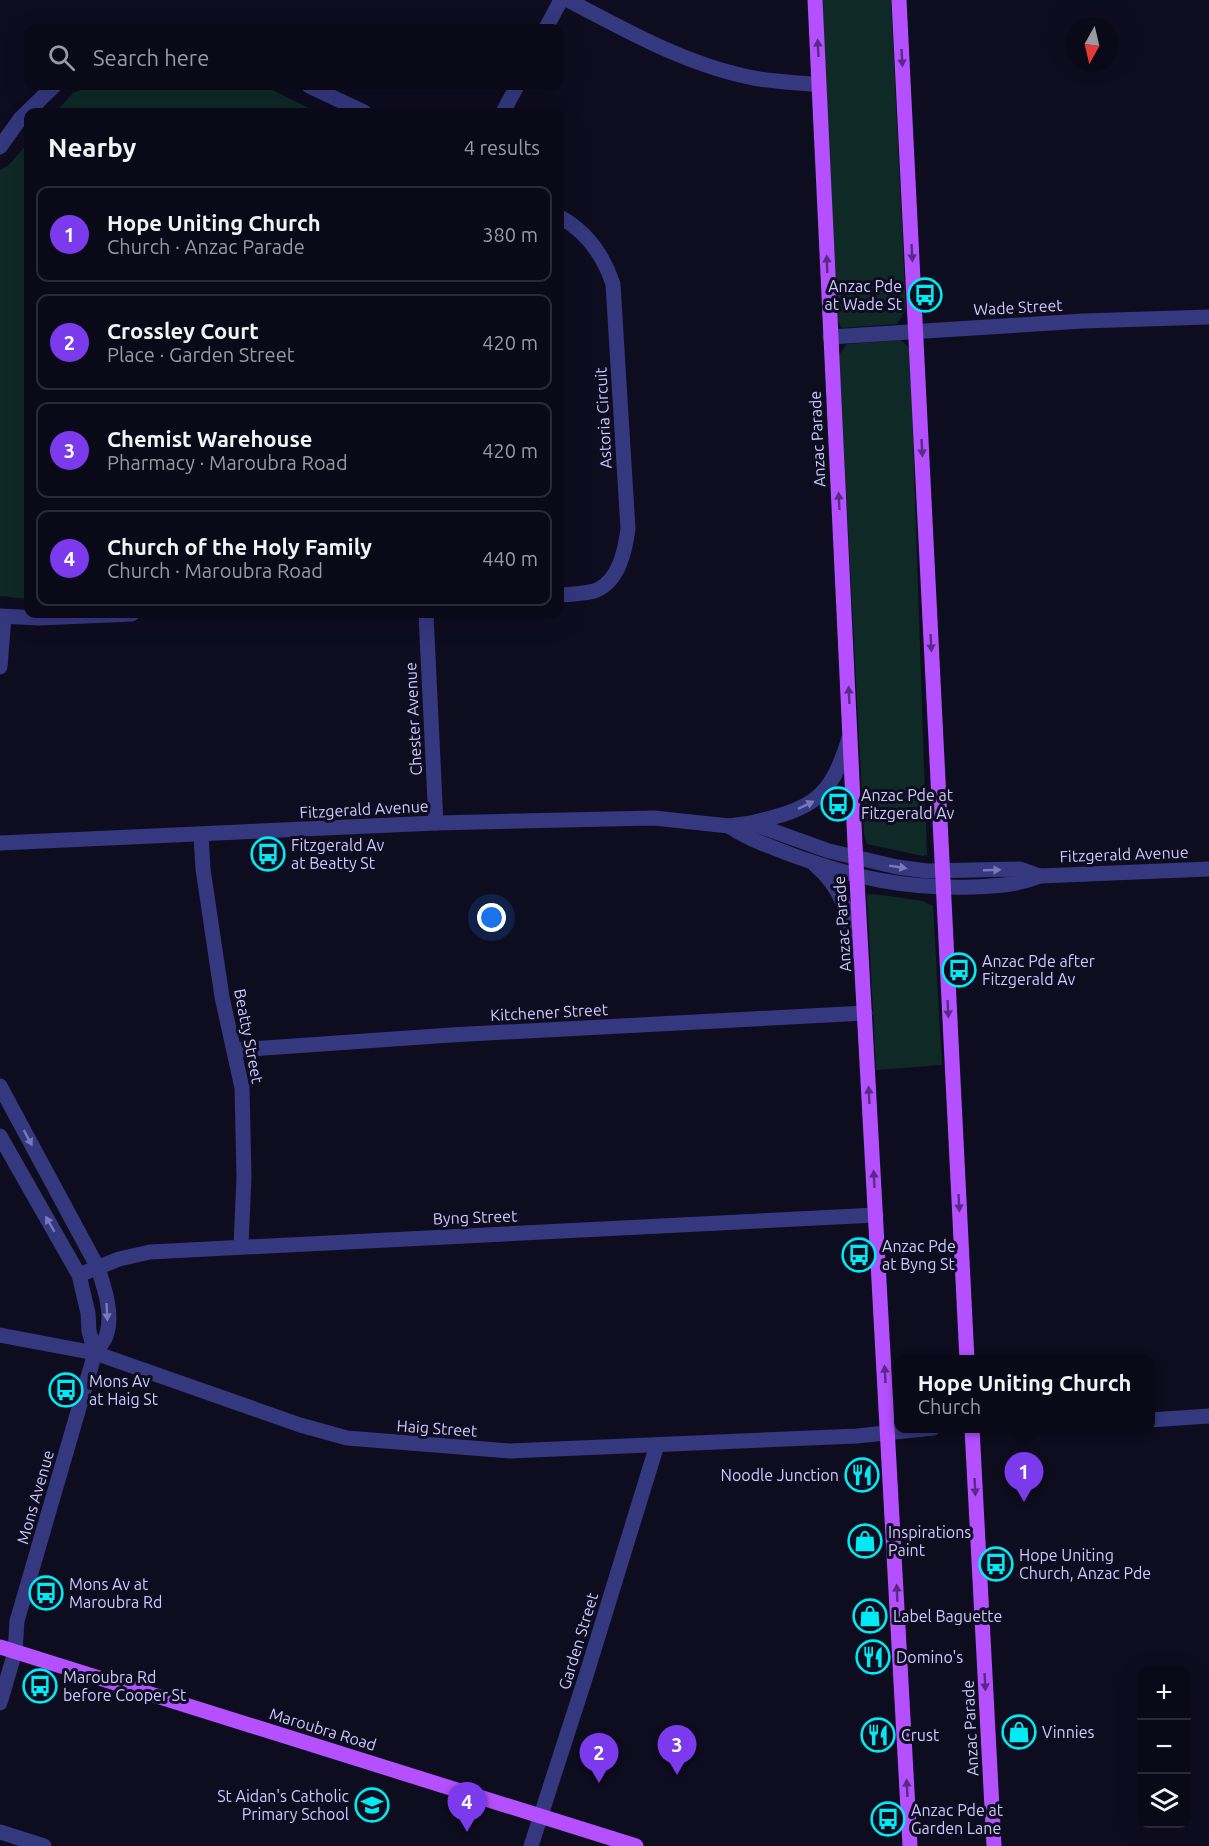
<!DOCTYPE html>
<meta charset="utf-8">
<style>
:root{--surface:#0a0917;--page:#131220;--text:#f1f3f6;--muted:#999aa1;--line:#2a2a36;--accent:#7c3aed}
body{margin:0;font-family:Ubuntu,sans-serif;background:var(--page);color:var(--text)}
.controls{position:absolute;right:18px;bottom:18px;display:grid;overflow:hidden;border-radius:12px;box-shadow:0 6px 24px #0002}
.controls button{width:54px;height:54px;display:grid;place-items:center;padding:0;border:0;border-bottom:2px solid var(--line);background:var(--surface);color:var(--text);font:30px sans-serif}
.compass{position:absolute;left:1065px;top:18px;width:54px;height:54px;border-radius:50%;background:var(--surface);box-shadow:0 6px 24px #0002;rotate:188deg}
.you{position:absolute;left:492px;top:918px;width:21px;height:21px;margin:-15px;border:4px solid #fff;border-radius:50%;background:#1a73e8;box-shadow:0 0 0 9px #1a73e833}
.badge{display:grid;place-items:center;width:39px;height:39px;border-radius:50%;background:var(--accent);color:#fff;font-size:20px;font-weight:700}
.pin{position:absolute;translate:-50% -50px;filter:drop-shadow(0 2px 3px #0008)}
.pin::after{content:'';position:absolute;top:32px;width:21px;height:18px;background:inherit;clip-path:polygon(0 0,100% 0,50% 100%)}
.popup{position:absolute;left:894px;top:1355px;width:261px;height:78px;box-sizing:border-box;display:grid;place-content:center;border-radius:12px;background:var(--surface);filter:drop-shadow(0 2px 4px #0005);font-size:20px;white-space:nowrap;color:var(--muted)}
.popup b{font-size:22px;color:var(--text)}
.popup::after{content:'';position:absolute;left:50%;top:100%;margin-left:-12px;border:12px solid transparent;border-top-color:var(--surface)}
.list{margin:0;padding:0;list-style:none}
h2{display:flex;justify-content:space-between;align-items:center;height:78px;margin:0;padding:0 24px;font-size:26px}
h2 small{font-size:20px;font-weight:400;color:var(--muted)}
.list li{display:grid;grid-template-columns:39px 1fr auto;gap:18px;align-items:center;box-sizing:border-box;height:96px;margin:0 12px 12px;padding:0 12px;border:2px solid var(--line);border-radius:12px}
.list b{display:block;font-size:22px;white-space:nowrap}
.list p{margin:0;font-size:20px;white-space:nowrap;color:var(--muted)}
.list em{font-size:20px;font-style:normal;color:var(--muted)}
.icon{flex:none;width:33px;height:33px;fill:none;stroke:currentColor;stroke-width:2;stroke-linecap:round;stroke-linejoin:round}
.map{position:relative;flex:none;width:1209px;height:1846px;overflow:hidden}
.search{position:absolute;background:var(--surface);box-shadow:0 6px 24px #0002;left:24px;top:24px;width:540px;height:66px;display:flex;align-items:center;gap:15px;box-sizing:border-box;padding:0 21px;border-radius:12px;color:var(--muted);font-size:22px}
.panel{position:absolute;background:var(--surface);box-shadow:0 6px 24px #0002;left:24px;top:108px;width:540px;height:510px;border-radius:12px}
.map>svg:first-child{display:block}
.green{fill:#0f2926}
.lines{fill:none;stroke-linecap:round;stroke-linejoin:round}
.minor{stroke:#35377f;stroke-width:15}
.major{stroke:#b450ff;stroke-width:15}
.oneway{fill:#592b84}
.oneway2{fill:#7979b9}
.labels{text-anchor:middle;stroke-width:6;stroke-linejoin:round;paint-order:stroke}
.poi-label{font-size:16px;fill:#ccc9ff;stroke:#0e0c1f;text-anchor:start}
.street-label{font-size:16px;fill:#ccc9ff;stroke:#0e0c1f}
</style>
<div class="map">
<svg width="1209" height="1846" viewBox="0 0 1209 1846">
<rect width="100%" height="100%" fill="#0e0c1f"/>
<g class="green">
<path d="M820 0H891L906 309 897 324 842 328 837 320Z"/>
<path d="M92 86H264L317 112H56L73 93Z"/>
<path d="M28 143V599L0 596V170L9 165Z"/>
<path d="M901 340 910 349 927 855 923 856 867 844 864 834 839 355 847 344Z"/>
<path d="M874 894 923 901 933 906 942 1065 876 1070 867 895Z"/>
</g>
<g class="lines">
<g class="minor">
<path d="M568 0C629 32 690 67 759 79 779 82 800 83 819 85"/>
<path d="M546 28 561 0"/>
<path d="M309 86 364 112"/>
<path d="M503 112 517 86"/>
<path d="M0 147 20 119 54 86"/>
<path d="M560 217C587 232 603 254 613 284L628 529C625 551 619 580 597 590 587 594 571 594 560 595"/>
<path d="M830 337 1083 321 1209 317"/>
<path d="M426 614 436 823"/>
<path d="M0 616 39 618 132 614"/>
<path d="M0 667 4 617"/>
<path d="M751 823C813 808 830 800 849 738"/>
<path d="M729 826C749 840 770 846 792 855 856 878 904 889 973 887 997 886 1018 885 1040 876L1209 869"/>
<path d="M201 835 203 869 222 997 242 1088 244 1177 241 1245"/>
<path d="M0 843 436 823 654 818 729 826 751 823 829 851 897 867 927 871 1020 869 1040 876"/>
<path d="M815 865C843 888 849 917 856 951"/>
<path d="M235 1050 451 1035 865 1013"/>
<path d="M0 1086 98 1268C104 1287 113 1312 107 1333 106 1340 99 1347 95 1353L17 1621 15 1652 0 1703"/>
<path d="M0 1136 79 1275 88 1313 89 1331 95 1353"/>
<path d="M79 1275 119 1259 150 1252 876 1215"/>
<path d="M0 1335 95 1353 300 1425 347 1438 510 1451 857 1436 933 1428"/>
<path d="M1150 1420 1209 1416"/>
<path d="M0 1832 44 1846"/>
<path d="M531 1846 585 1679 657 1445"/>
</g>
<g class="major">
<path d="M815 0 855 844 910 1846"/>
<path d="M899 0 967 1360"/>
<path d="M972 1428 994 1846"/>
<path d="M0 1647 636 1846"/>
</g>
</g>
<defs><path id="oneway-solid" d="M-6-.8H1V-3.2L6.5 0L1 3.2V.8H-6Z" transform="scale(1.5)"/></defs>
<g class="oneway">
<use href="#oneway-solid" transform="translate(818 48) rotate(-93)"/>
<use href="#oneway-solid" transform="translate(902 58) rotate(87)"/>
<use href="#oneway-solid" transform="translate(912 253) rotate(87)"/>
<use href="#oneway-solid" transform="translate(827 264) rotate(-92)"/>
<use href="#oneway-solid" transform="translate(922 448) rotate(87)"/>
<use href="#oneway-solid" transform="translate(839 501) rotate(-93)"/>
<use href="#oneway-solid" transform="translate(931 643) rotate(87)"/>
<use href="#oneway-solid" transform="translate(849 695) rotate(-93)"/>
<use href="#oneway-solid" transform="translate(948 1009) rotate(87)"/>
<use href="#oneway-solid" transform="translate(869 1095) rotate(-93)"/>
<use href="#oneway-solid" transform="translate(874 1179) rotate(-93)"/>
<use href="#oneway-solid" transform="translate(959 1203) rotate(87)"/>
<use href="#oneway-solid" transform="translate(885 1374) rotate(-93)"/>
<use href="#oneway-solid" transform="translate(975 1487) rotate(87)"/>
<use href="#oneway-solid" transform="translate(897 1593) rotate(-93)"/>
<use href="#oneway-solid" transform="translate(985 1682) rotate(87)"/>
<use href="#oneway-solid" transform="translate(907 1788) rotate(-93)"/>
</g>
<g class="oneway2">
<use href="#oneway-solid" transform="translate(806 805) rotate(-26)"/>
<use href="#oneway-solid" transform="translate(898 867) rotate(9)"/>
<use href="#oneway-solid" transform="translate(992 870) rotate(-2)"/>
<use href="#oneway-solid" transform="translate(28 1138) rotate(62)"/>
<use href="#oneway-solid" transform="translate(50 1224) rotate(-120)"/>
<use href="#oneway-solid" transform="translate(107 1312) rotate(87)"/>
</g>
<defs>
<g id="bus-ring" transform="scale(1.725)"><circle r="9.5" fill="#0e0c1f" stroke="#00eaf4" stroke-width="1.5"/><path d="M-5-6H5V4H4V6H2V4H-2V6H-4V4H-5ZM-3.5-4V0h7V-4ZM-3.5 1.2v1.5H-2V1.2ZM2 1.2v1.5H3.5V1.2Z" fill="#00eaf4"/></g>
<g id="restaurant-ring" transform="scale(1.725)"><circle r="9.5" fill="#0e0c1f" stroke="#00eaf4" stroke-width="1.5"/><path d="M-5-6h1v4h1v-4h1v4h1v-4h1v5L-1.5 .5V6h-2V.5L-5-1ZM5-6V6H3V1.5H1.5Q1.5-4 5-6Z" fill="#00eaf4"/></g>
<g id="shop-ring" transform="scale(1.725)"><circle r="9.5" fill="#0e0c1f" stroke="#00eaf4" stroke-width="1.5"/><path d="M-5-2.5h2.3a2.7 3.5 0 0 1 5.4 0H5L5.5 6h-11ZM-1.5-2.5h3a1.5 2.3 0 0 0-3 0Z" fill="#00eaf4"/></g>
<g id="school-ring" transform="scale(1.725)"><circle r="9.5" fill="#0e0c1f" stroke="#00eaf4" stroke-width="1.5"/><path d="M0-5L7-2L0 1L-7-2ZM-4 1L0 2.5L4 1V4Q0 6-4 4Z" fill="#00eaf4"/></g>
</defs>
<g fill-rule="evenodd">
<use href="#bus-ring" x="925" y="295"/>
<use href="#bus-ring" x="838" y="804"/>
<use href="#bus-ring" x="268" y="854"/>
<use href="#bus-ring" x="959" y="970"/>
<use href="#bus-ring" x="859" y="1255"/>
<use href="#bus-ring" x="66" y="1390"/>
<use href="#restaurant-ring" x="862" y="1475"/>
<use href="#shop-ring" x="865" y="1541"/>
<use href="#bus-ring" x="996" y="1564"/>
<use href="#bus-ring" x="46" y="1593"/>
<use href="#shop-ring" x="870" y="1616"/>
<use href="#restaurant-ring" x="873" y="1657"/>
<use href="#bus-ring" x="40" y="1686"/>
<use href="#shop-ring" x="1019" y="1732"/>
<use href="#restaurant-ring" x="878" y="1735"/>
<use href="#school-ring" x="372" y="1805"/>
<use href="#bus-ring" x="888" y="1819"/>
</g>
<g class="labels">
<g class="poi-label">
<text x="902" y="292" text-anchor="end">Anzac Pde<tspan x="902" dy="18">at Wade St</tspan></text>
<text x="861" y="801">Anzac Pde at<tspan x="861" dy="18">Fitzgerald Av</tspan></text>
<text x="291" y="851">Fitzgerald Av<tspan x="291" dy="18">at Beatty St</tspan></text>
<text x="982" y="967">Anzac Pde after<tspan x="982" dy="18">Fitzgerald Av</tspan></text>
<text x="882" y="1252">Anzac Pde<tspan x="882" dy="18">at Byng St</tspan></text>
<text x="89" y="1387">Mons Av<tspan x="89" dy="18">at Haig St</tspan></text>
<text x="839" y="1481" text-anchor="end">Noodle Junction</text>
<text x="888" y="1538">Inspirations<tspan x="888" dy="18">Paint</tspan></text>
<text x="1019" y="1561">Hope Uniting<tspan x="1019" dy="18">Church, Anzac Pde</tspan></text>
<text x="69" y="1590">Mons Av at<tspan x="69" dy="18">Maroubra Rd</tspan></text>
<text x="893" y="1622">Label Baguette</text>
<text x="896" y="1663">Domino's</text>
<text x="63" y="1683">Maroubra Rd<tspan x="63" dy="18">before Cooper St</tspan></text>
<text x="1042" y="1738">Vinnies</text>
<text x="901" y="1741">Crust</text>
<text x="349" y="1802" text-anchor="end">St Aidan's Catholic<tspan x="349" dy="18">Primary School</tspan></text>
<text x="911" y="1816">Anzac Pde at<tspan x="911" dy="18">Garden Lane</tspan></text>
</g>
<g class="street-label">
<text transform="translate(1018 307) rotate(-3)" y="6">Wade Street</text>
<text transform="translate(603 418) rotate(-93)" y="6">Astoria Circuit</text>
<text transform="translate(817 439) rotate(-93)" y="6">Anzac Parade</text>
<text transform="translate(413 719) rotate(-93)" y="6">Chester Avenue</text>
<text transform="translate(364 809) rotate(-3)" y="6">Fitzgerald Avenue</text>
<text transform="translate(1124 854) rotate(-2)" y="6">Fitzgerald Avenue</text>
<text transform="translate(842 924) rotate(-94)" y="6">Anzac Parade</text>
<text transform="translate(549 1012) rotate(-3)" y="6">Kitchener Street</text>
<text transform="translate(249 1036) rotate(79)" y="6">Beatty Street</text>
<text transform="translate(475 1217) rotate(-2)" y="6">Byng Street</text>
<text transform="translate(437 1428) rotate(4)" y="6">Haig Street</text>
<text transform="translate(35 1497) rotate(-74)" y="6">Mons Avenue</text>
<text transform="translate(578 1641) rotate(-73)" y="6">Garden Street</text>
<text transform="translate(970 1728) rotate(-93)" y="6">Anzac Parade</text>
<text transform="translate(323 1729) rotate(17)" y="6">Maroubra Road</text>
</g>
</g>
</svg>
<div class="controls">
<button>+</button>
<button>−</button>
<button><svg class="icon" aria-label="layers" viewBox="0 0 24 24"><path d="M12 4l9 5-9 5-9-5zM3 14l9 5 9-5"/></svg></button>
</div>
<svg class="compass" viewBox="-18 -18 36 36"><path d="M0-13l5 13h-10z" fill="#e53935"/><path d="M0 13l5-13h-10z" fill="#999aa1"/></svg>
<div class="you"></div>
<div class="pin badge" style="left:1024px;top:1502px">1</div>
<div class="popup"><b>Hope Uniting Church</b>Church</div>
<div class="pin badge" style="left:599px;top:1783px">2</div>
<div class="pin badge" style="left:677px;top:1775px">3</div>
<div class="pin badge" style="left:467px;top:1832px">4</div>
<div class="search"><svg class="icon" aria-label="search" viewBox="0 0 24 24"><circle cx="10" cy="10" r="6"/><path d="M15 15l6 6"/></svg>Search here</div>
<section class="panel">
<h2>Nearby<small>4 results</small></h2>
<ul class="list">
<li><span class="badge">1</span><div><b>Hope Uniting Church</b><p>Church · Anzac Parade</p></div><em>380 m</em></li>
<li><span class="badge">2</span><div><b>Crossley Court</b><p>Place · Garden Street</p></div><em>420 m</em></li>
<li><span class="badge">3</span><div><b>Chemist Warehouse</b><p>Pharmacy · Maroubra Road</p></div><em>420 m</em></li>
<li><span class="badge">4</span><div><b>Church of the Holy Family</b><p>Church · Maroubra Road</p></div><em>440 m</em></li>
</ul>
</section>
</div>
